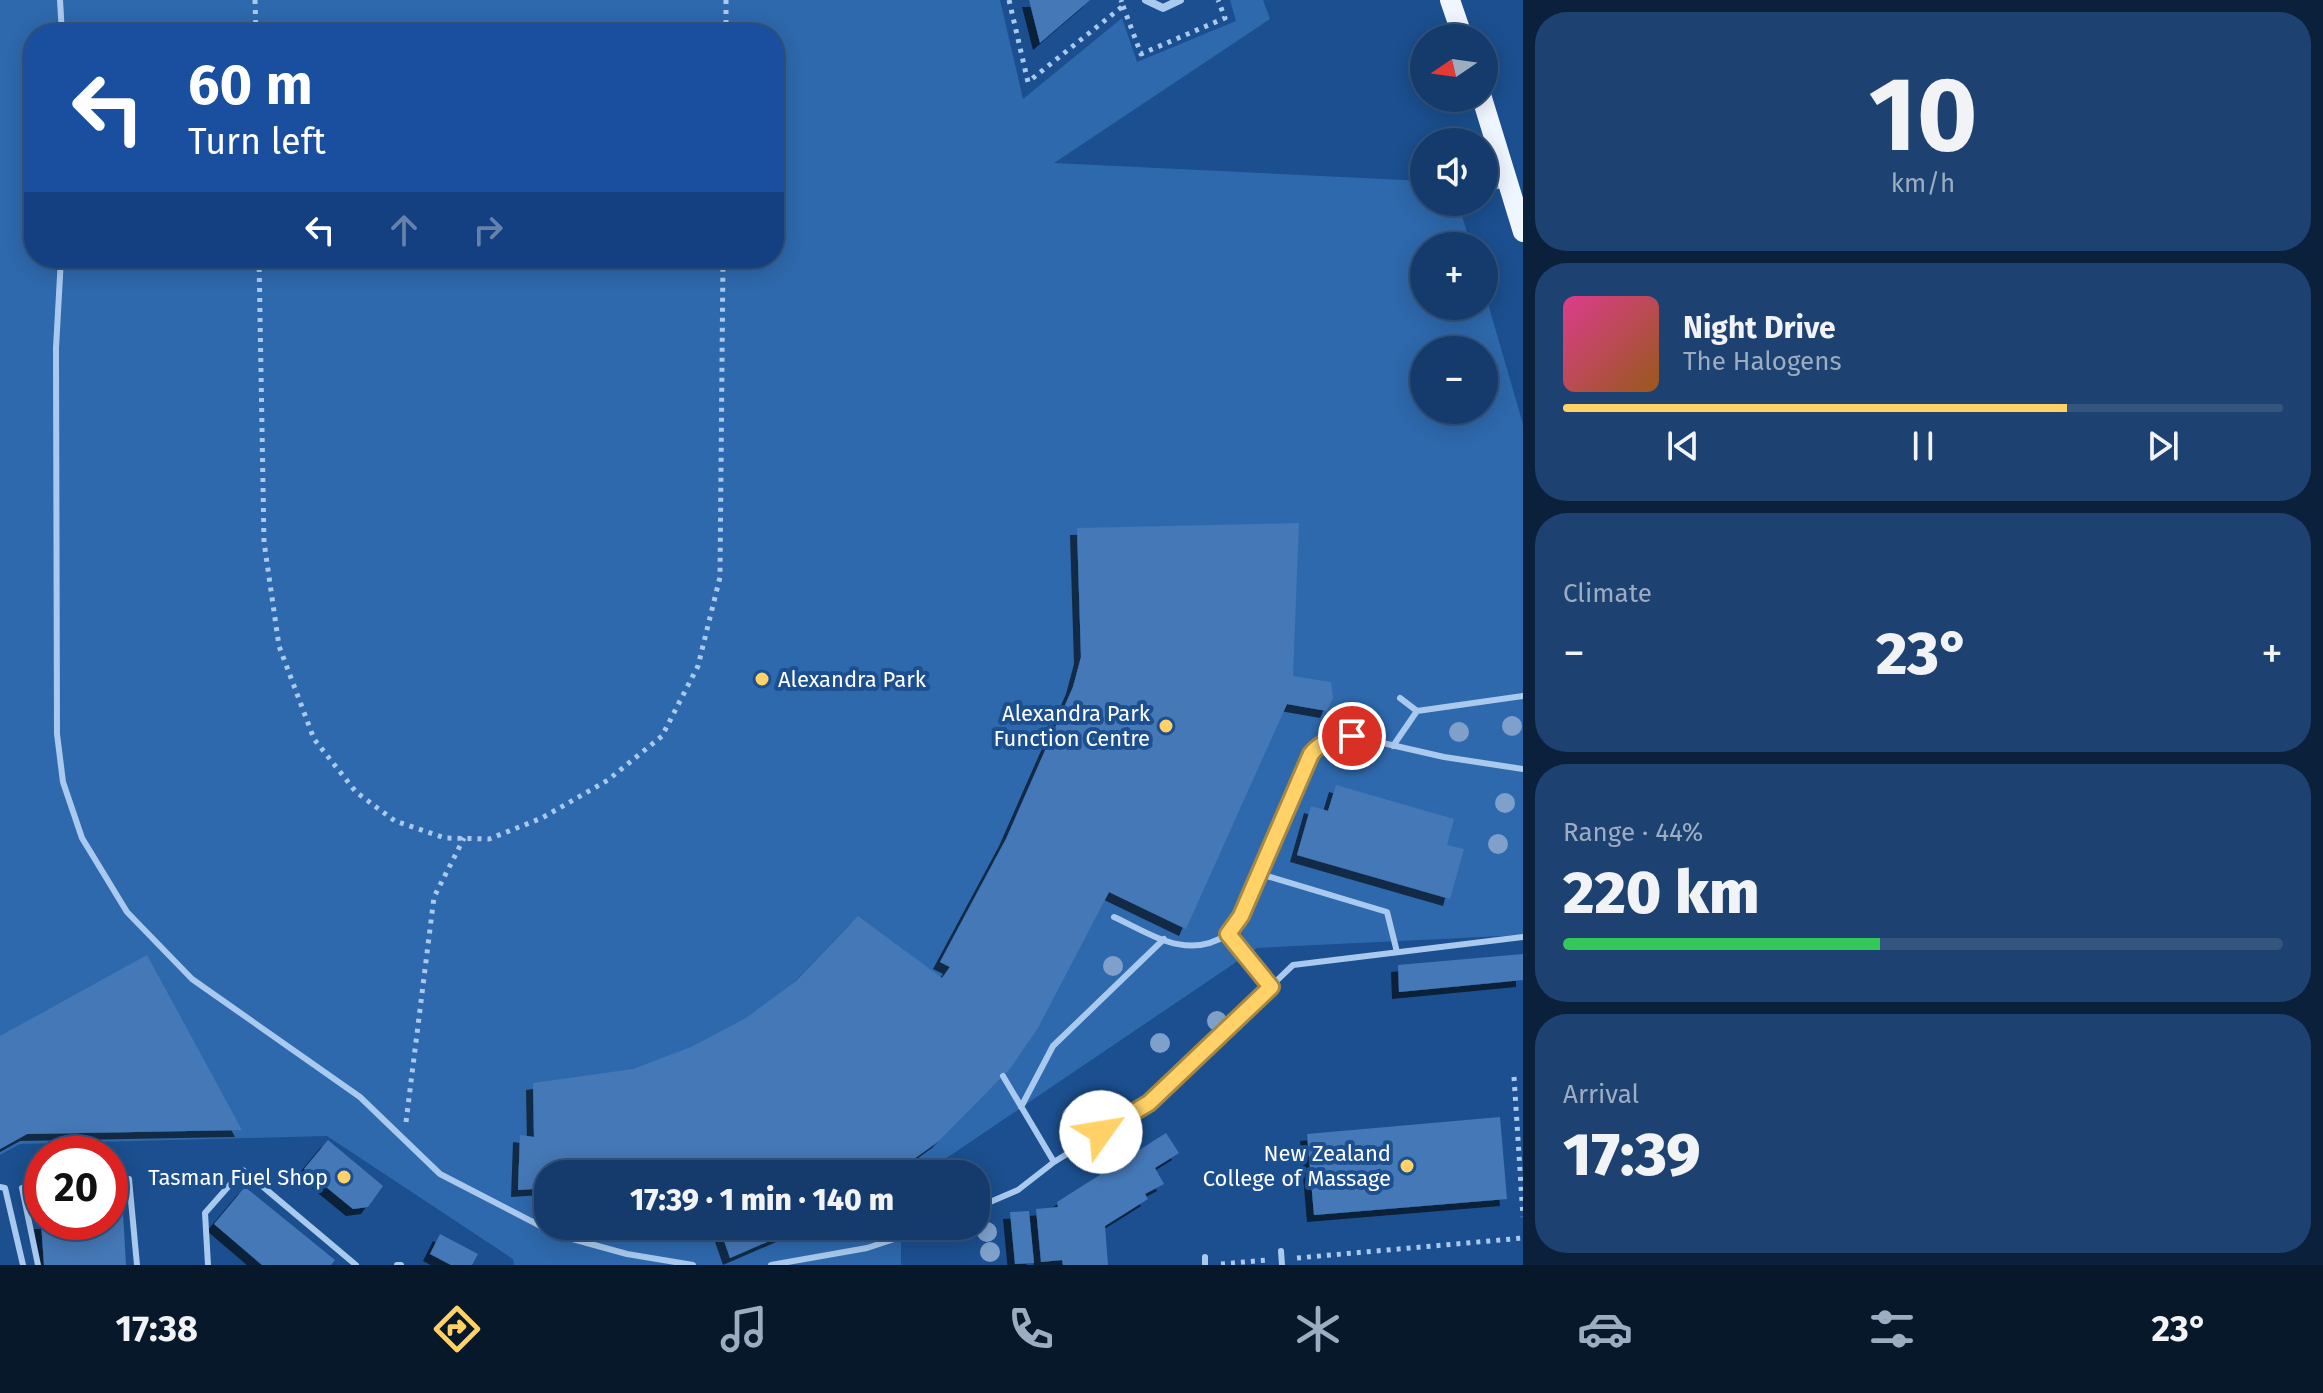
<!DOCTYPE html>
<meta charset="utf-8">
<style>
body{margin:0;font-family:"Fira Sans",sans-serif;background:#1d4271;color:#f1f3f6;height:100vh;display:flex;flex-direction:column;font-size:30px;white-space:nowrap}
*{box-sizing:border-box;margin:0}
p{font-size:26px;color:#9dadc1}
.icon{flex:none;width:44px;height:44px;fill:none;stroke:currentColor;stroke-width:2;stroke-linecap:round;stroke-linejoin:round}
.map{position:relative;flex:1;overflow:hidden}
.panel{display:flex;flex-direction:column;gap:12px;padding:12px;background:#0b203b;width:800px}
.panel>*{flex:none}
.guide{position:absolute;left:24px;top:24px;width:760px;height:244px;border-radius:32px;box-shadow:0 4px 20px #0003,0 0 0 2px #33557e;background:#1a4fa0;color:#fff;overflow:hidden}
.needle{width:52px;rotate:257deg}
.controls{position:absolute;left:1410px;top:24px;display:grid;gap:16px}
.controls a{display:grid;place-items:center;width:88px;height:88px;border-radius:50%;background:#143b6b;box-shadow:0 4px 20px #0003,0 0 0 2px #33557e;font-size:40px}
.speed{position:absolute;left:24px;top:1136px;display:flex;gap:16px;font-size:40px;font-weight:700;text-align:center}
.speed>*{display:grid;place-content:center;width:104px;height:104px;border-radius:50%;background:#143b6b;box-shadow:0 4px 20px #0003,0 0 0 2px #33557e;line-height:1}
.speed .limit{border:12px solid #d22;background:#fff;color:#111}
.pin{position:absolute;display:grid;place-items:center;width:68px;height:68px;color:#fff;margin:-34px;border:4px solid #fff;border-radius:50%;box-shadow:0 2px 8px #0007}
.me{position:absolute;width:88px;margin:-44px;rotate:58deg;stroke-linejoin:round;filter:drop-shadow(0 0 6px #0008)}
.turn{display:flex;align-items:center;gap:28px;height:168px;padding:0 32px;font-size:36px}
.turn .icon{width:104px;height:104px;stroke-width:2.5}
.turn b{display:block;font-size:56px;line-height:68px}
.lanes{display:flex;align-items:center;height:76px;padding:0 32px;background:#0003;justify-content:center;gap:40px;direction:ltr}
.lanes .off{opacity:.35}
.big{font-size:60px;font-weight:800;line-height:1.1}
.panel .tile{flex:1;display:flex;flex-direction:column;justify-content:center;gap:12px;min-width:0;padding:0 28px;border-radius:32px;background:#1d4271}
.panel .dial{align-items:center;gap:0}
.dial b{font-size:104px;line-height:1}
.song{display:flex;align-items:center;gap:24px}
.cover{width:96px;height:96px;border-radius:12px;background:linear-gradient(135deg,hsl(330 70% 55%),hsl(30 70% 35%))}
.played{height:8px;border-radius:4px;background:linear-gradient(90deg,#ffd166 70%,#33557e 70%)}
.keys{display:flex;justify-content:space-around;direction:ltr}
.heat{display:flex;justify-content:space-between;align-items:center;font-size:44px;direction:ltr}
.charge{height:12px;border-radius:6px;background:linear-gradient(90deg,#34c759 44%,#33557e 0)}
.trip{position:absolute;left:534px;top:1160px;width:456px;height:80px;border-radius:32px;background:#143b6b;box-shadow:0 4px 20px #0003,0 0 0 2px #33557e;font-weight:800;line-height:80px;text-align:center}
.tab-bar{display:flex;height:128px;justify-content:space-around;align-items:center;background:#08182b;color:#9dadc1}
.tab-bar .icon{width:56px;height:56px}
.tab-bar .current{color:#ffd166}
.tab-bar b{font-size:36px;color:#f1f3f6}
main{display:flex;flex:1;min-height:0}
.map>svg:first-child{display:block}
.green{fill:#2e69ad;fill-rule:evenodd}
.building{fill:#4478b7;filter:url(#shadow)}
.lines{fill:none;stroke-linecap:round;stroke-linejoin:round}
.path{stroke:#a9c9ee;stroke-width:5;stroke-dasharray:4 6;stroke-linecap:butt}
.lane{stroke:#a9c9ee;stroke-width:6}
.street{stroke:#a9c9ee;stroke-width:8}
.primary{stroke:#f0f6ff;stroke-width:20}
.tree{fill:#7ea0ca}
.route-casing{stroke:#a68842;stroke-width:20}
.route{stroke:#ffd166;stroke-width:14}
.poi-dot{fill:#ffd166;stroke:#1b4f8f;stroke-width:3}
.labels{text-anchor:middle;stroke-width:8;stroke-linejoin:round;paint-order:stroke}
.poi-label{font-size:22px;fill:#fff;stroke:#1b4f8f;text-anchor:end}
</style>
<main>
<div class="map">
<svg width="1523" height="1265" viewBox="0 0 1523 1265">
<defs>
<filter id="shadow"><feDropShadow dx="-7" dy="7" stdDeviation="0" flood-color="#0009"/></filter>
</defs>
<rect width="100%" height="100%" fill="#1b4f8f"/>
<path class="green" d="M0,0H1000L1023,99L1122,18L1137,62L1236,21L1230,0H1263L1270,19L1054,163L1424,181V202H1458L1471,246H1424V306H1484V290L1523,424V935L1257,948L923,1174H548V1226H901V1265H514L513,1259L327,1136L20,1144L0,1155ZM34,34H774V258H34ZM1424,350H1484V410H1424Z"/>
<path class="building" d="M1029,0H1090L1040,43Z
M1299,523L1293,676L1331,682L1333,698L1327,711L1287,704L1186,929L1109,892L1038,1028L1009,1070L939,1141L893,1174H680L678,1167L646,1174H548V1188L518,1190L520,1135L534,1137L533,1083L633,1069L691,1047L746,1018L796,981L858,916L942,978L950,967L940,962L1006,839L1073,687L1081,657L1077,528Z
M1336,785L1454,819L1447,845L1464,849L1450,899L1297,855L1311,806L1328,811Z
M1523,954V980L1399,992L1398,965Z
M147,955L242,1130L27,1134L0,1149V1036Z
M1500,1117L1507,1199L1314,1215L1307,1134Z
M1166,1133L1179,1153L1155,1168L1164,1184L1145,1194L1148,1199L1105,1226L1108,1265H1063L1062,1260L1041,1262L1036,1209L1058,1207L1057,1202Z
M328,1140L383,1186L368,1207L353,1209L304,1169Z
M245,1187L335,1260L331,1265H262L214,1224Z
M1029,1211L1034,1263L1015,1264L1010,1212Z
M123,1213L126,1265H44L41,1222H110V1214Z
M719,1226H804L730,1258Z
M440,1234L478,1254L472,1265H451L430,1254Z"/>
<g class="lines">
<path class="path" d="M255,0L256,34
M1009,0L1028,82L1123,6L1121,0
M1123,6L1141,54L1225,18L1218,0
M726,34V0
M259,258L264,542L279,646L314,739L356,792L395,821L445,838L489,839L542,818L608,780L662,736L698,666L720,577L723,258
M1514,1077L1523,1217
M406,1122L434,897L464,838
M1297,1258L1523,1238
M1221,1264L1267,1260"/>
<path class="lane" d="M60,0L62,34
M1484,190L1504,184
M1430,204L1441,202
M61,258L56,348L57,734L63,782L82,838L127,912L192,979L360,1097L440,1174L558,1235L627,1254L693,1265
M1400,698L1417,711
M1393,746L1417,711L1523,696
M1260,874L1311,754C1322,741 1335,737 1352,736L1444,757L1523,769
M1114,917C1153,935 1188,961 1228,934L1271,987
M1228,934L1241,916L1260,874L1387,912L1397,952
M1021,1107L1053,1046L1164,939
M1054,1162L1149,1103L1293,965L1523,937
M129,1179L137,1265
M0,1187L5,1188L23,1265
M22,1188L38,1265
M976,1208L1018,1190L1054,1162L1003,1076
M1281,1251L1282,1265
M1205,1257V1265
M208,1265L205,1213L243,1170L356,1265
M397,1265H401
M771,1265L867,1248L934,1226"/>
<path class="street" d="M1146,0L1163,8L1180,0"/>
<path class="primary" d="M1450,0L1463,38
M1482,98L1523,232"/>
</g>
<g class="tree">
<circle cx="1512" cy="726" r="10"/>
<circle cx="1459" cy="732" r="10"/>
<circle cx="1505" cy="803" r="10"/>
<circle cx="1498" cy="844" r="10"/>
<circle cx="1113" cy="966" r="10"/>
<circle cx="1217" cy="1021" r="10"/>
<circle cx="1160" cy="1043" r="10"/>
<circle cx="1072" cy="1116" r="10"/>
<circle cx="987" cy="1232" r="10"/>
<circle cx="990" cy="1252" r="10"/>
</g>
<g class="lines">
<g class="route-casing">
<path id="route" d="M1101,1132L1149,1103L1271,987L1228,934L1241,916L1311,754C1322,741 1335,737 1352,736"/>
</g>
<use href="#route" class="route"/>
</g>
<g class="poi-dot">
<circle cx="762" cy="679" r="8"/>
<circle cx="1166" cy="726" r="8"/>
<circle cx="1407" cy="1166" r="8"/>
<circle cx="344" cy="1177" r="8"/>
</g>
<g class="labels">
<g class="poi-label">
<text x="778" y="687" text-anchor="start">Alexandra Park</text>
<text x="1150" y="721">Alexandra Park<tspan x="1150" dy="25">Function Centre</tspan></text>
<text x="1391" y="1161">New Zealand<tspan x="1391" dy="25">College of Massage</tspan></text>
<text x="328" y="1185">Tasman Fuel Shop</text>
</g>
</g>
</svg>
<div class="controls">
<a><svg class="needle" viewBox="-14 -14 28 28"><path d="M0-13l5 13h-10z" fill="#e53935"/><path d="M0 13l5-13h-10z" fill="#9dadc1"/></svg></a>
<a><svg class="icon" aria-label="sound" viewBox="0 0 24 24"><path d="M4 9h4l5-4v14l-5-4H4zM17 9q2 3 0 6"/></svg></a>
<a>+</a>
<a>−</a>
</div>
<div class="speed"><div class="limit">20</div></div>
<div class="pin" style="left:1352px;top:736px;background:#d93025"><svg class="icon" aria-label="arrive" viewBox="0 0 24 24"><path d="M6 21V4h12l-3 4 3 4H6"/></svg></div>
<svg class="me" style="left:1101px;top:1132px" viewBox="-20 -20 40 40"><circle r="19" fill="#fff"/><path d="M0-13L10 11 0 6-10 11z" fill="#ffd166"/></svg>
<div class="trip">17:39 · 1 min · 140 m</div>
<div class="guide">
<div class="turn"><svg class="icon" aria-label="left" viewBox="0 0 24 24"><path d="M17 20v-9H6M10 6l-5 5 5 5"/></svg><div><b>60 m</b>Turn left</div></div>
<div class="lanes"><svg class="icon" aria-label="left" viewBox="0 0 24 24"><path d="M17 20v-9H6M10 6l-5 5 5 5"/></svg><svg class="icon off" aria-label="ahead" viewBox="0 0 24 24"><path d="M12 20V5M6 11l6-6 6 6"/></svg><svg class="icon off" aria-label="right" viewBox="0 0 24 24"><path d="M7 20v-9h11M14 6l5 5-5 5"/></svg></div>
</div>
</div>
<section class="panel">
<div class="tile dial"><b>10</b><p>km/h</p></div>
<div class="tile">
<div class="song"><i class="cover"></i><div><b>Night Drive</b><p>The Halogens</p></div></div>
<div class="played"></div>
<div class="keys"><svg class="icon" aria-label="previous" viewBox="0 0 24 24"><path d="M18 5L8 12l10 7zM5 5v14"/></svg><svg class="icon" aria-label="pause" viewBox="0 0 24 24"><path d="M8 5v14M16 5v14"/></svg><svg class="icon" aria-label="next" viewBox="0 0 24 24"><path d="M6 5l10 7-10 7zM19 5v14"/></svg></div>
</div>
<div class="tile"><p>Climate</p>
<div class="heat"><a>−</a><b class="big">23°</b><a>+</a></div>
</div>
<div class="tile"><p>Range · 44%</p><b class="big">220 km</b><div class="charge"></div></div>
<div class="tile"><p>Arrival</p><b class="big">17:39</b></div>
</section>
</main>
<nav class="tab-bar">
<b>17:38</b>
<svg class="icon current" aria-label="directions" viewBox="0 0 24 24"><path d="M12 3l9 9-9 9-9-9zM9 14v-3h6M13 9l2 2-2 2"/></svg>
<svg class="icon" aria-label="music" viewBox="0 0 24 24"><path d="M9 18V5l10-2v13"/><circle cx="6" cy="18" r="3"/><circle cx="16" cy="16" r="3"/></svg>
<svg class="icon" aria-label="phone" viewBox="0 0 24 24"><path d="M5 4h4l2 5-3 2q2 4 5 5l2-3 5 2v4C11 20 4 13 5 4z"/></svg>
<svg class="icon" aria-label="climate" viewBox="0 0 24 24"><path d="M12 3v18M4 7l16 10M4 17L20 7"/></svg>
<svg class="icon" aria-label="car" viewBox="0 0 24 24"><path d="M5 17H2v-5l4-1 3-4h7l3 4 3 1v5h-3M9 17h6M6 11h13"/><circle cx="7" cy="17" r="2"/><circle cx="17" cy="17" r="2"/></svg>
<svg class="icon" aria-label="filters" viewBox="0 0 24 24"><path d="M4 7h16M4 17h16"/><circle cx="9" cy="7" r="2"/><circle cx="15" cy="17" r="2"/></svg>
<b>23°</b>
</nav>
